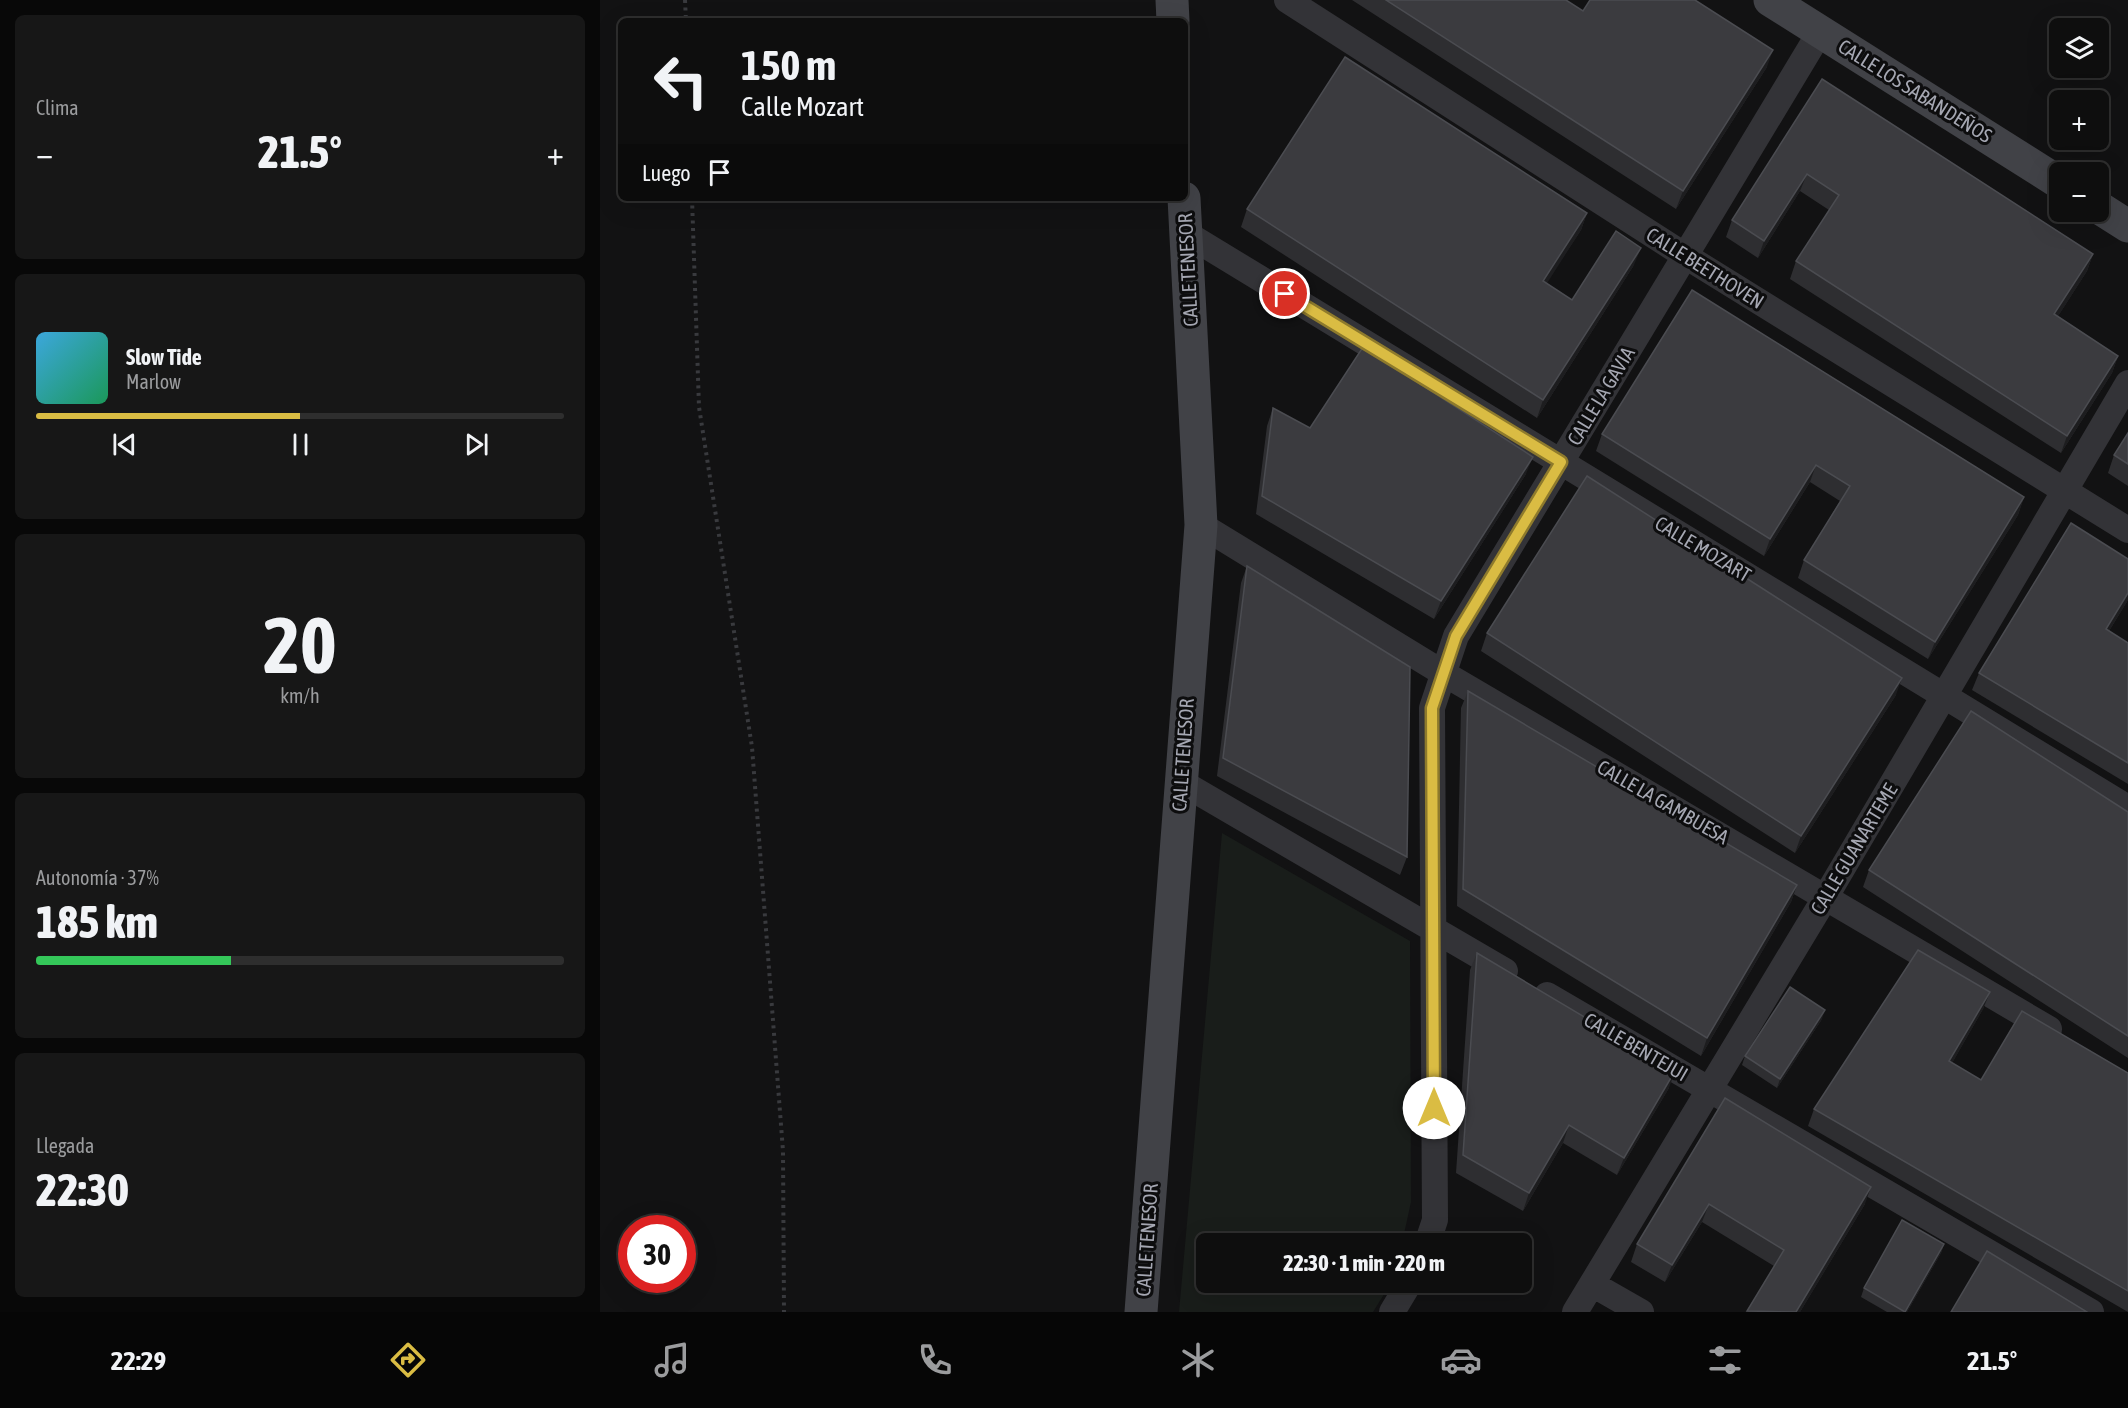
<!DOCTYPE html>
<html lang="es">
<meta charset="utf-8">
<style>
body{margin:0;font-family:"Asap Condensed",sans-serif;background:#171717;color:#f1f3f6;height:100vh;display:flex;flex-direction:column;font-size:22px;white-space:nowrap}
*{box-sizing:border-box;margin:0}
p{font-size:20px;color:#9b9c9e}
.icon{flex:none;width:33px;height:33px;fill:none;stroke:currentColor;stroke-width:2;stroke-linecap:round;stroke-linejoin:round}
.map{position:relative;flex:1;overflow:hidden}
.drawer{display:flex;flex-direction:column;gap:15px;padding:15px;background:#080808;width:600px}
.drawer>*{flex:none}
.hud{position:absolute;left:18px;top:18px;width:570px;height:183px;border-radius:9px;box-shadow:0 6px 24px #0002,0 0 0 2px #2e2e2e;background:#0e0e0e;color:#f1f3f6;overflow:hidden}
.fabs{position:absolute;left:1449px;top:18px;display:grid;gap:12px}
.fabs a{display:grid;place-items:center;width:60px;height:60px;border-radius:9px;background:#0e0e0e;box-shadow:0 6px 24px #0002,0 0 0 2px #2e2e2e;font-size:30px}
.speed{position:absolute;left:18px;top:1215px;display:flex;gap:12px;font-size:30px;font-weight:700;text-align:center}
.speed>*{display:grid;place-content:center;width:78px;height:78px;border-radius:50%;background:#0e0e0e;box-shadow:0 6px 24px #0002,0 0 0 2px #2e2e2e;line-height:1}
.speed .limit{border:9px solid #d22;background:#fff;color:#111}
.pin{position:absolute;display:grid;place-items:center;width:51px;height:51px;color:#fff;margin:-26px;border:3px solid #fff;border-radius:50%;box-shadow:0 2px 6px #0007}
.me{position:absolute;width:66px;margin:-33px;rotate:0deg;stroke-linejoin:round;filter:drop-shadow(0 0 4px #0008)}
.turn{display:flex;align-items:center;gap:21px;height:126px;padding:0 24px;font-size:27px}
.turn .icon{width:78px;height:78px;stroke-width:2.5}
.turn b{display:block;font-size:42px;line-height:51px}
.then{display:flex;align-items:center;height:57px;padding:0 24px;background:#0003;gap:12px;font-size:22px}
.big{font-size:45px;font-weight:800;line-height:1.1}
.drawer .tile{flex:1;display:flex;flex-direction:column;justify-content:center;gap:9px;min-width:0;padding:0 21px;border-radius:9px;background:#171717}
.drawer .dial{align-items:center;gap:0}
.dial b{font-size:78px;line-height:1}
.song{display:flex;align-items:center;gap:18px}
.cover{width:72px;height:72px;border-radius:9px;background:linear-gradient(135deg,hsl(200 70% 55%),hsl(150 70% 35%))}
.played{height:6px;border-radius:3px;background:linear-gradient(90deg,#dabc43 50%,#2e2e2e 50%)}
.keys{display:flex;justify-content:space-around;direction:ltr}
.heat{display:flex;justify-content:space-between;align-items:center;font-size:33px;direction:ltr}
.charge{height:9px;border-radius:4px;background:linear-gradient(90deg,#34c759 37%,#2e2e2e 0)}
.trip{position:absolute;left:596px;top:1233px;width:336px;height:60px;border-radius:9px;background:#0e0e0e;box-shadow:0 6px 24px #0002,0 0 0 2px #2e2e2e;font-weight:800;line-height:60px;text-align:center}
.menu{display:flex;height:96px;justify-content:space-around;align-items:center;background:#060606;color:#9b9c9e}
.menu .icon{width:42px;height:42px}
.menu .selected{color:#dabc43}
.menu b{font-size:27px;color:#f1f3f6}
main{display:flex;flex:1;min-height:0}
.map>svg:first-child{display:block}
.green{fill:#191d1a}
.lines{fill:none;stroke-linecap:round;stroke-linejoin:round}
.path{stroke:#393a3e;stroke-width:4;stroke-dasharray:3 4.5;stroke-linecap:butt}
.street{stroke:#333337;stroke-width:26}
.secondary{stroke:#414247;stroke-width:33}
.wall{fill:#2e2e31}
.shaded-wall{fill:#1d1d1f}
.building{fill:#3b3b3f;stroke:#4b4c51;stroke-width:1.5}
.route-casing{stroke:#8e7a2c;stroke-width:15}
.route{stroke:#dabc43;stroke-width:10}
.labels{text-anchor:middle;stroke-width:6;stroke-linejoin:round;paint-order:stroke}
.street-label{font-size:20px;fill:#a5a7b2;stroke:#0d0d0e}
</style>
<main>
<section class="drawer">
<div class="tile"><p>Clima</p>
<div class="heat"><a>−</a><b class="big">21.5°</b><a>+</a></div>
</div>
<div class="tile">
<div class="song"><i class="cover"></i><div><b>Slow Tide</b><p>Marlow</p></div></div>
<div class="played"></div>
<div class="keys"><svg class="icon" aria-label="previous" viewBox="0 0 24 24"><path d="M18 5L8 12l10 7zM5 5v14"/></svg><svg class="icon" aria-label="pause" viewBox="0 0 24 24"><path d="M8 5v14M16 5v14"/></svg><svg class="icon" aria-label="next" viewBox="0 0 24 24"><path d="M6 5l10 7-10 7zM19 5v14"/></svg></div>
</div>
<div class="tile dial"><b>20</b><p>km/h</p></div>
<div class="tile"><p>Autonomía · 37%</p><b class="big">185 km</b><div class="charge"></div></div>
<div class="tile"><p>Llegada</p><b class="big">22:30</b></div>
</section>
<div class="map">
<svg width="1528" height="1312" viewBox="0 0 1528 1312">
<rect width="100%" height="100%" fill="#121213"/>
<path class="green" d="M622,833L810,941L811,1202L802,1243L606,1244V1282L791,1283L773,1312H579Z"/>
<g class="lines">
<path class="path" d="M85,0L86,21
M92,198L99,407L152,747L183,1151L184,1312"/>
<path class="street" d="M687,0L1084,255L1528,530
M587,234L1528,808
M601,525L843,673L1449,1029
M581,782L905,971
M947,995L1491,1312
M827,1244L835,1220L832,708L856,636L1220,32
M992,1284L1041,1312
M792,1312L810,1282
M975,1312L1225,898L1528,383"/>
<path class="secondary" d="M572,0L573,21
M1170,0L1460,183
M1498,207L1528,226
M541,1312L601,525L584,198"/>
</g>
<path class="wall" d="M752,0H966L983,11L1167,67L1076,209Z
M1222,79L1493,254L1487,271L1458,316L1518,356L1512,373L1461,453L1190,279L1196,261L1229,210L1200,191L1158,258L1126,237L1132,220Z
M647,209L987,213L981,230L946,283L972,300L1034,265L937,418L641,227Z
M1092,290L1424,497L1418,515L1328,659L1198,578L1204,560L1240,501L1210,482L1164,556L996,451L1002,434Z
M673,408L710,428L926,474L834,619L656,514L667,426Z
M1528,433V486L1508,473L1514,455Z
M1528,559V600L1509,631L1528,643V784L1372,690L1379,673Z
M647,566L807,857L800,875L617,776L641,583Z
M887,633L1296,695L1195,853L881,651Z
M868,691L1197,885L1191,902L1101,1056L857,906L861,708Z
M1528,812V1058L1263,887L1269,870Z
M877,953L1069,1088L1017,1175L963,1143L923,1211L856,1173L870,970Z
M1390,992L1383,1009L1352,1063L1381,1080L1528,1073V1312L1208,1126L1214,1109Z
M1222,1019L1177,1088L1142,1065L1145,1056Z
M1125,1098L1265,1204L1200,1312H1147L1174,1266L1102,1222L1065,1282L1031,1262L1037,1244Z
M1344,1244L1341,1253L1307,1312H1287L1261,1297L1264,1288Z"/>
<path class="shaded-wall" d="M1173,50L1167,67L1076,209L1083,191Z
M1207,174L1200,191L1158,258L1164,241Z
M987,213L981,230L937,299L943,281Z
M1041,248L1034,265L937,418L943,400Z
M1493,254L1487,271L1448,332L1454,314Z
M1518,356L1512,373L1461,453L1467,436Z
M933,457L926,474L834,619L841,601Z
M1216,465L1210,482L1164,556L1170,539Z
M1424,497L1418,515L1328,659L1335,642Z
M1528,593V600L1499,647L1506,629Z
M1302,678L1296,695L1195,853L1201,836Z
M1197,885L1191,902L1101,1056L1107,1038Z
M1390,992L1383,1009L1343,1079L1349,1061Z
M1225,1010L1222,1019L1177,1088L1180,1079Z
M1075,1071L1069,1088L1017,1175L1024,1158Z
M969,1125L963,1143L923,1211L929,1193Z
M1271,1187L1265,1204L1200,1312H1196Z
M1109,1204L1102,1222L1065,1282L1072,1265Z
M1344,1244L1341,1253L1307,1312H1305Z"/>
<path class="building" d="M786,0H966L983,11L990,0H1095L1173,50L1083,191Z
M745,57L987,213L943,281L972,300L1016,231L1041,248L943,400L647,209Z
M1222,79L1493,254L1454,314L1518,356L1467,436L1196,261L1239,195L1207,174L1164,241L1132,220Z
M1092,290L1424,497L1335,642L1204,560L1250,486L1216,465L1170,539L1002,434Z
M763,347L933,457L841,601L662,496L673,408L710,428Z
M1528,433V464L1514,455Z
M987,476L1302,678L1201,836L887,633Z
M1471,523L1528,559V593L1506,629L1528,643V763L1379,673Z
M647,566L810,667L807,857L623,758Z
M868,691L1197,885L1107,1038L863,889Z
M1371,711L1528,812V1036L1269,870Z
M1318,950L1390,992L1349,1061L1381,1080L1422,1011L1528,1073V1291L1214,1109Z
M877,953L1075,1071L1024,1158L969,1125L929,1193L863,1155Z
M1190,987L1225,1010L1180,1079L1145,1056Z
M1125,1098L1271,1187L1196,1312L1147,1311L1184,1250L1109,1204L1072,1265L1037,1244Z
M1302,1220L1344,1244L1305,1312L1264,1288Z
M1387,1251L1487,1312H1351Z"/>
<g class="lines">
<g class="route-casing">
<path id="route" d="M685,294L961,462L856,636L832,708L834,1108"/>
</g>
<use href="#route" class="route"/>
</g>
<g class="labels">
<g class="street-label">
<text transform="translate(1315 91) rotate(32)" y="7">CALLE LOS SABANDEÑOS</text>
<text transform="translate(1105 268) rotate(32)" y="7">CALLE BEETHOVEN</text>
<text transform="translate(588 270) rotate(-93)" y="7">CALLE TENESOR</text>
<text transform="translate(1001 396) rotate(-59)" y="7">CALLE LA GAVIA</text>
<text transform="translate(1103 549) rotate(31)" y="7">CALLE MOZART</text>
<text transform="translate(583 755) rotate(-86)" y="7">CALLE TENESOR</text>
<text transform="translate(1063 802) rotate(30)" y="7">CALLE LA GAMBUESA</text>
<text transform="translate(1254 849) rotate(-59)" y="7">CALLE GUANARTEME</text>
<text transform="translate(1036 1047) rotate(30)" y="7">CALLE BENTEJUI</text>
<text transform="translate(547 1240) rotate(-86)" y="7">CALLE TENESOR</text>
</g>
</g>
</svg>
<div class="fabs">
<a><svg class="icon" aria-label="layers" viewBox="0 0 24 24"><path d="M12 4l9 5-9 5-9-5zM3 14l9 5 9-5"/></svg></a>
<a>+</a>
<a>−</a>
</div>
<div class="speed"><div class="limit">30</div></div>
<div class="pin" style="left:685px;top:294px;background:#d93025"><svg class="icon" aria-label="arrive" viewBox="0 0 24 24"><path d="M6 21V4h12l-3 4 3 4H6"/></svg></div>
<svg class="me" style="left:834px;top:1108px" viewBox="-20 -20 40 40"><circle r="19" fill="#fff"/><path d="M0-13L10 11 0 6-10 11z" fill="#dabc43"/></svg>
<div class="trip">22:30 · 1 min · 220 m</div>
<div class="hud">
<div class="turn"><svg class="icon" aria-label="left" viewBox="0 0 24 24"><path d="M17 20v-9H6M10 6l-5 5 5 5"/></svg><div><b>150 m</b>Calle Mozart</div></div>
<div class="then">Luego<svg class="icon" aria-label="arrive" viewBox="0 0 24 24"><path d="M6 21V4h12l-3 4 3 4H6"/></svg></div>
</div>
</div>
</main>
<nav class="menu">
<b>22:29</b>
<svg class="icon selected" aria-label="directions" viewBox="0 0 24 24"><path d="M12 3l9 9-9 9-9-9zM9 14v-3h6M13 9l2 2-2 2"/></svg>
<svg class="icon" aria-label="music" viewBox="0 0 24 24"><path d="M9 18V5l10-2v13"/><circle cx="6" cy="18" r="3"/><circle cx="16" cy="16" r="3"/></svg>
<svg class="icon" aria-label="phone" viewBox="0 0 24 24"><path d="M5 4h4l2 5-3 2q2 4 5 5l2-3 5 2v4C11 20 4 13 5 4z"/></svg>
<svg class="icon" aria-label="climate" viewBox="0 0 24 24"><path d="M12 3v18M4 7l16 10M4 17L20 7"/></svg>
<svg class="icon" aria-label="car" viewBox="0 0 24 24"><path d="M5 17H2v-5l4-1 3-4h7l3 4 3 1v5h-3M9 17h6M6 11h13"/><circle cx="7" cy="17" r="2"/><circle cx="17" cy="17" r="2"/></svg>
<svg class="icon" aria-label="filters" viewBox="0 0 24 24"><path d="M4 7h16M4 17h16"/><circle cx="9" cy="7" r="2"/><circle cx="15" cy="17" r="2"/></svg>
<b>21.5°</b>
</nav>
